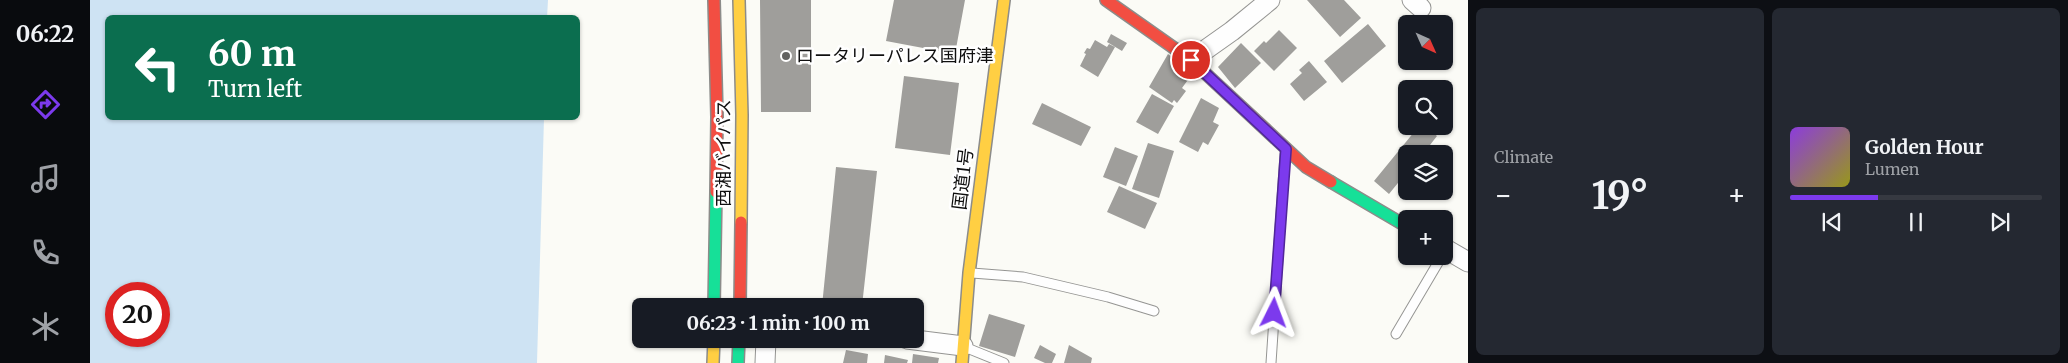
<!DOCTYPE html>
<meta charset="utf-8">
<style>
body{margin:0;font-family:Merriweather,"Noto Sans JP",serif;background:#242831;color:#f1f3f6;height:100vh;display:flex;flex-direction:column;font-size:19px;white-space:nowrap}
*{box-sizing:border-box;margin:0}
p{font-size:16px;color:#9ea1a6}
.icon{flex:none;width:28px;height:28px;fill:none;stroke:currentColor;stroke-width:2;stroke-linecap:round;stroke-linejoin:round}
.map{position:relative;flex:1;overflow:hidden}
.sheet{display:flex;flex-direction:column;gap:8px;padding:8px;background:#0d0f14;width:600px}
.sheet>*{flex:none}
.banner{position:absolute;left:15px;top:15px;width:475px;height:105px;border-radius:8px;box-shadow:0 1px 4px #0004;background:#0b6e4f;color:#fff;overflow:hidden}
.needle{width:32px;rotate:135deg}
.buttons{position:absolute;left:1308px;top:15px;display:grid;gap:10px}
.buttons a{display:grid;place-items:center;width:55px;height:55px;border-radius:8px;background:#171b24;box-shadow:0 1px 4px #0004;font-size:25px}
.speed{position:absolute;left:15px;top:282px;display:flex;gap:10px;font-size:25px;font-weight:700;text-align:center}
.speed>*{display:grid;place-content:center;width:65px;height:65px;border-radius:50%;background:#171b24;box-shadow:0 1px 4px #0004;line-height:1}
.speed .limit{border:8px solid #d22;background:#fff;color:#111}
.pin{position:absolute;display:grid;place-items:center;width:42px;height:42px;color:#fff;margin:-21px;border:2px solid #fff;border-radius:50%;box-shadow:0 1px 5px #0007}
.me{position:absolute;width:55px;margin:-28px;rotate:3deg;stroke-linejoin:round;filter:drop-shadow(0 0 4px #0008)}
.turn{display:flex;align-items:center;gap:18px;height:105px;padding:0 20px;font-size:22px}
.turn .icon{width:65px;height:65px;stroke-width:2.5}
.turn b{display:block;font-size:35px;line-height:42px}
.big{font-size:38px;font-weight:700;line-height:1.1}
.sheet .widget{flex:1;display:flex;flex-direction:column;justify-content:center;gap:8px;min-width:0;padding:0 18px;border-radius:8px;background:#242831}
.song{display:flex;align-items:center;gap:15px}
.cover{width:60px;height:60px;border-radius:8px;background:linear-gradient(135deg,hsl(270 70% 55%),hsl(60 70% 35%))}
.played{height:5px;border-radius:2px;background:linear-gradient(90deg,#7c3aed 35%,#363941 35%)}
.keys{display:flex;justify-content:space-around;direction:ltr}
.heat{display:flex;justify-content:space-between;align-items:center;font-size:28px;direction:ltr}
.sheet .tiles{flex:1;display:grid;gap:8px;grid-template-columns:repeat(2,1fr)}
.trip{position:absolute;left:542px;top:298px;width:292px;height:50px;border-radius:8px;background:#171b24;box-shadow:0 1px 4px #0004;font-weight:700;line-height:50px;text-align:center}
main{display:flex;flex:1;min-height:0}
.dock{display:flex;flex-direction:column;width:90px;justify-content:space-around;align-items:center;background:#090b0e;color:#9ea1a6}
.dock .icon{width:35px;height:35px}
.dock .on{color:#7c3aed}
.dock b{font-size:22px;color:#f1f3f6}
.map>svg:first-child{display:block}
.water{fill:#cee3f3;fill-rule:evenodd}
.building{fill:#9f9e9b}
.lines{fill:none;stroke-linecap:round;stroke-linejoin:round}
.lane-casing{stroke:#959593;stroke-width:11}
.street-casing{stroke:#959593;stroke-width:21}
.fast-casing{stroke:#8c8c8a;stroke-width:14}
.slow-casing{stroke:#8c8c8a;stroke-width:14}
.jam-casing{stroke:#8c8c8a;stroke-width:14}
.lane{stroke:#fefefe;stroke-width:9}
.street{stroke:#fefefe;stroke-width:19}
.fast{stroke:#16e098;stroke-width:11}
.slow{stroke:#ffcf43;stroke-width:11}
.jam{stroke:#f24e42;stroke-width:11}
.route-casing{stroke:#51269a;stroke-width:12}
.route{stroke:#7c3aed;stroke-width:9}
.poi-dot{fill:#626260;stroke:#fff;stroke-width:2}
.labels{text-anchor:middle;stroke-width:5;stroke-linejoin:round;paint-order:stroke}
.poi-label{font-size:18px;fill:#0f0f0f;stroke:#fff;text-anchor:start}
.street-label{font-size:18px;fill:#0f0f0f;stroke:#fff}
</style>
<main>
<nav class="dock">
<b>06:22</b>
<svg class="icon on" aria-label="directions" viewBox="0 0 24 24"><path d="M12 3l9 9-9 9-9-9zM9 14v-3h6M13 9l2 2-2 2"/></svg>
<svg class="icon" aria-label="music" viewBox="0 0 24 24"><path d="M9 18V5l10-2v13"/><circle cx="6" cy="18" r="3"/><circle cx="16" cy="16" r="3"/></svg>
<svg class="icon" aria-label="phone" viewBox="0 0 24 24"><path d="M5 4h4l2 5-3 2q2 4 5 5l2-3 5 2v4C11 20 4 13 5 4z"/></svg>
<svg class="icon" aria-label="climate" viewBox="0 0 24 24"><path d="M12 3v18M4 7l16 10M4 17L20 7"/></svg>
</nav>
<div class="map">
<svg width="1378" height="363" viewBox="0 0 1378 363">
<rect width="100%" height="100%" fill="#fbfbf6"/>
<path class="water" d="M0,0H458L457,18H18V118H454L447,363H0ZM26,294H69V336H26Z"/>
<path class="building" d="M670,0H721V112H671Z
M804,0H875L865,54L796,41Z
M1217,0H1254L1271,18L1250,37Z
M1278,24L1296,46L1252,83L1234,61Z
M1189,30L1207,48L1184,71L1164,51L1174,41L1176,43Z
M1021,34L1037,43L1032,51L1017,42Z
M1005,40L1017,47L1019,44L1025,47L1008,77L990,66L996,54L994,53L997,48L1000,49Z
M1151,43L1171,63L1145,88L1128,67Z
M1078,54L1103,73L1092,88L1096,91L1087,103L1084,100L1082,103L1059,87Z
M1219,61L1237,82L1214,101L1200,84L1212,73L1209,70Z
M814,76L869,83L860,155L805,148Z
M1062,94L1084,106L1068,134L1046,122Z
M1111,98L1129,108L1123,122L1129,125L1118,145L1113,142L1108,152L1089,142Z
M952,103L1001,127L991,146L942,124Z
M1329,126H1335L1347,136L1333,154H1316V173L1299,194L1284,181Z
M1058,143L1084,151L1069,198L1042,189Z
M1025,147L1048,156L1036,186L1013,177Z
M746,167L787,171L772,306H732Z
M1029,186L1067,203L1055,229L1017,212Z
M899,314L935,325L925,357L889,346Z
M950,345L966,354L962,363H955L944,358Z
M979,345L1002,358L1001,363H974Z
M756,350L778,354L777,363H753Z
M823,354L849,358L848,363H822Z
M795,355L818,360L817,363H794Z"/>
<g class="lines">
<g class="lane-casing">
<path id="lane" d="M882,273L933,277L1018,297L1064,311
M1306,334L1352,256
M877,348L914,363
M1181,363L1195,154"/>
</g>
<g class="street-casing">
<path id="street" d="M1322,0L1331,8
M1101,60L1142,31L1180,0
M1354,248L1378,262
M817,339L873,346
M675,363L676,339"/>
</g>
<g class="fast-casing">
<path id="fast" d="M1241,182L1316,226
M624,306L626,192
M648,363L649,339"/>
</g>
<g class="slow-casing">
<path id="slow" d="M649,0L652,115L651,222
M623,363L624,339
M872,363L879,273L914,0"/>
</g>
<g class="jam-casing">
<path id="jam" d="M624,0L627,117L626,192
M1016,0L1101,60L1216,167L1241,182
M650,306L651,222"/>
</g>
<use href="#lane" class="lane"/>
<use href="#street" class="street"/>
<use href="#fast" class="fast"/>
<use href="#slow" class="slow"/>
<use href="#jam" class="jam"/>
</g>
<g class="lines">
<g class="route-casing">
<path id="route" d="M1101,60L1196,149L1184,313"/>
</g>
<use href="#route" class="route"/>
</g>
<circle class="poi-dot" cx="696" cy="56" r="5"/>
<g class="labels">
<g class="poi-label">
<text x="706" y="62">ロータリーパレス国府津</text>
</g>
<g class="street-label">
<text transform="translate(634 153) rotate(-90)" y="6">西湘バイパス</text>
<text transform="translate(873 179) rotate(-83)" y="6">国道1号</text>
</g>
</g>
</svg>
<div class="buttons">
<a><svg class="needle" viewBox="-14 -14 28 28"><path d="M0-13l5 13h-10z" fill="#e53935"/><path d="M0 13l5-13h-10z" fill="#9ea1a6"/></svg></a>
<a><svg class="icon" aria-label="search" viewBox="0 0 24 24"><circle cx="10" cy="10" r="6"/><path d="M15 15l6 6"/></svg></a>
<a><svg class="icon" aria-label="layers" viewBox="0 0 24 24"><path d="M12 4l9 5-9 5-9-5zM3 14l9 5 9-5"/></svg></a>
<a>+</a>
</div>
<div class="speed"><div class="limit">20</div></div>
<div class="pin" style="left:1101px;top:60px;background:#d93025"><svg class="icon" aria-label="arrive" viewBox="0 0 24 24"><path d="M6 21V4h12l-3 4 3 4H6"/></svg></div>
<svg class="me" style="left:1184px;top:313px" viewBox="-20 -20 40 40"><path d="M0-17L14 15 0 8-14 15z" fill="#7c3aed" stroke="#fff" stroke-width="4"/></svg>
<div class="trip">06:23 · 1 min · 100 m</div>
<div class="banner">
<div class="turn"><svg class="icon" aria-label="left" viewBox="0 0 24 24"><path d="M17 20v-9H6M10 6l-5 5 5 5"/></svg><div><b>60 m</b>Turn left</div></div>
</div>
</div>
<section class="sheet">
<div class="tiles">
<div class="widget"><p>Climate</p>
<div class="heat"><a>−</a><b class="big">19°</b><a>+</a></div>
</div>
<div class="widget">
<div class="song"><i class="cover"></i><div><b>Golden Hour</b><p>Lumen</p></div></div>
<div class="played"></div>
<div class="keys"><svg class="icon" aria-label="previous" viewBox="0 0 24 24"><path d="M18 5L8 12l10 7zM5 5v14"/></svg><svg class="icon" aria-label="pause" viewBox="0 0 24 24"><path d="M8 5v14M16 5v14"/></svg><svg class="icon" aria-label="next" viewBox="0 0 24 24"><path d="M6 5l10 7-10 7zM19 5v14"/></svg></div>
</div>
</div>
</section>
</main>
